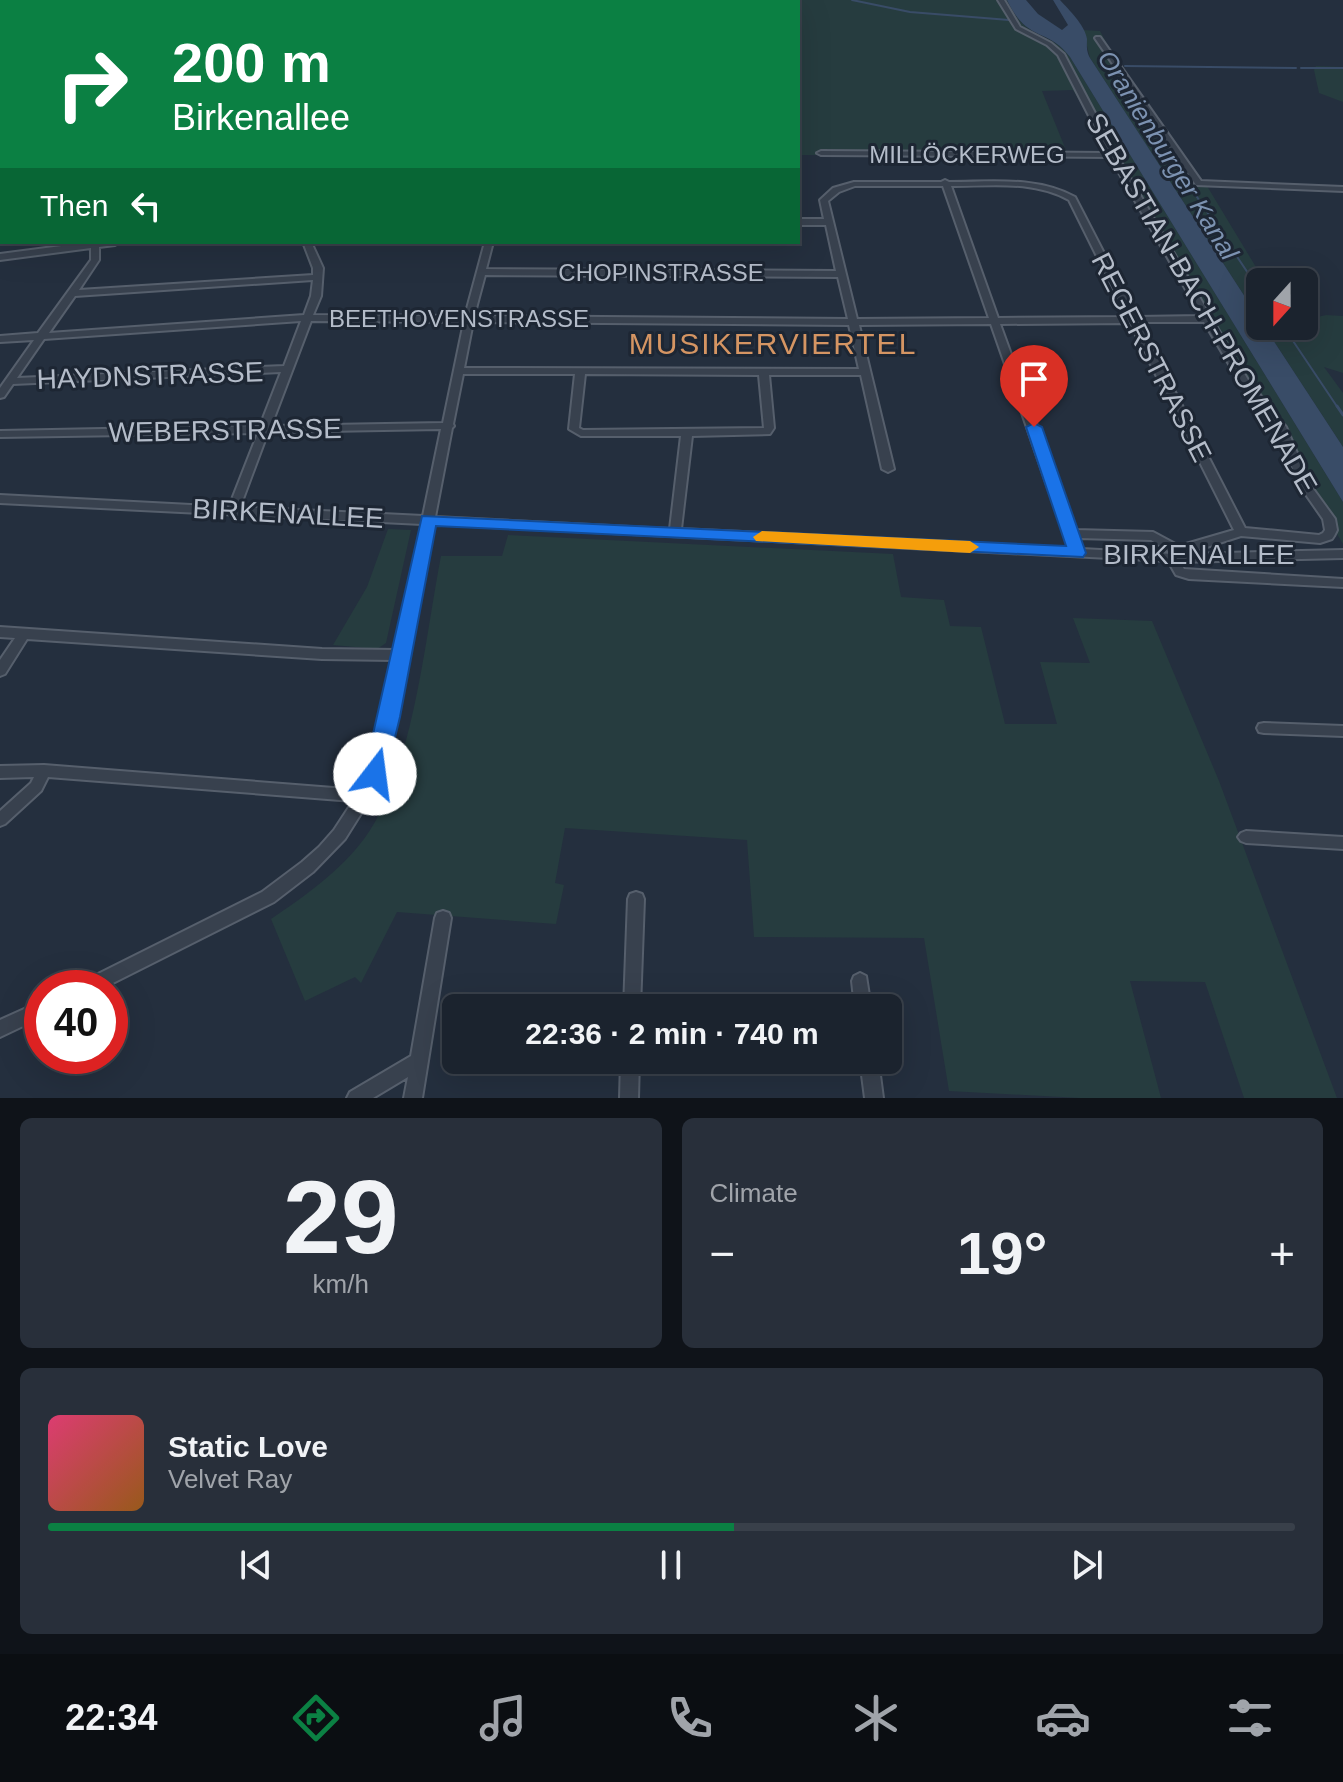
<!DOCTYPE html>
<meta charset="utf-8">
<style>
body{margin:0;font-family:Helvetica,sans-serif;background:#282f3a;color:#f1f3f6;height:100vh;display:flex;flex-direction:column;font-size:30px;white-space:nowrap}
*{box-sizing:border-box;margin:0}
p{font-size:26px;color:#a0a4aa}
.icon{flex:none;width:44px;height:44px;fill:none;stroke:currentColor;stroke-width:2;stroke-linecap:round;stroke-linejoin:round}
.map{position:relative;height:1098px;overflow:hidden}
.panel{display:flex;flex-direction:column;gap:20px;padding:20px;background:#0f1319;flex:1}
.panel>*{flex:none}
.guide{position:absolute;left:0px;top:0px;width:800px;height:244px;box-shadow:0 8px 32px #0002,0 0 0 2px #39404a;background:#0b8043;color:#fff;overflow:hidden}
.needle{width:52px;rotate:201deg}
.tools{position:absolute;left:1246px;top:268px;display:grid;gap:16px}
.tools a{display:grid;place-items:center;width:72px;height:72px;border-radius:12px;background:#1b232e;box-shadow:0 8px 32px #0002,0 0 0 2px #39404a;font-size:40px}
.speed{position:absolute;left:24px;top:970px;display:flex;gap:16px;font-size:40px;font-weight:700;text-align:center}
.speed>*{display:grid;place-content:center;width:104px;height:104px;border-radius:50%;background:#1b232e;box-shadow:0 8px 32px #0002,0 0 0 2px #39404a;line-height:1}
.speed .limit{border:12px solid #d22;background:#fff;color:#111}
.pin{position:absolute;display:grid;place-items:center;width:68px;height:68px;color:#fff;margin:-82px -34px;border-radius:50% 50% 50% 0;rotate:-45deg;box-shadow:0 0 8px #0007}
.pin .icon{rotate:45deg}
.me{position:absolute;width:88px;margin:-44px;rotate:15deg;stroke-linejoin:round;filter:drop-shadow(0 0 6px #0008)}
.turn{display:flex;align-items:center;gap:28px;height:168px;padding:0 40px;font-size:36px}
.turn .icon{width:104px;height:104px;stroke-width:2.5}
.turn b{display:block;font-size:56px;line-height:68px}
.then{display:flex;align-items:center;height:76px;padding:0 40px;background:#0003;gap:16px;font-size:30px}
.big{font-size:60px;font-weight:700;line-height:1.1}
.panel .card{flex:1;display:flex;flex-direction:column;justify-content:center;gap:12px;min-width:0;padding:0 28px;border-radius:12px;background:#282f3a}
.panel .dial{align-items:center;gap:0}
.dial b{font-size:104px;line-height:1}
.song{display:flex;align-items:center;gap:24px}
.cover{width:96px;height:96px;border-radius:12px;background:linear-gradient(135deg,hsl(340 70% 55%),hsl(30 70% 35%))}
.played{height:8px;border-radius:4px;background:linear-gradient(90deg,#0b8043 55%,#39404a 55%)}
.keys{display:flex;justify-content:space-around;direction:ltr}
.heat{display:flex;justify-content:space-between;align-items:center;font-size:44px;direction:ltr}
.panel .tiles{flex:1;display:grid;gap:20px;grid-template-columns:1fr 1fr}
.card:last-child{grid-column:span 2}
.trip{position:absolute;left:442px;top:994px;width:460px;height:80px;border-radius:12px;background:#1b232e;box-shadow:0 8px 32px #0002,0 0 0 2px #39404a;font-weight:700;line-height:80px;text-align:center}
.dock{display:flex;height:128px;justify-content:space-around;align-items:center;background:#0b0e12;color:#a0a4aa}
.dock .icon{width:56px;height:56px}
.dock .current{color:#0b8043}
.dock b{font-size:36px;color:#f1f3f6}
.map>svg:first-child{display:block}
.green{fill:#263c3f}
.water{fill:#394c67}
.lines{fill:none;stroke-linecap:round;stroke-linejoin:round}
.stream-far1{stroke:#394c67;stroke-width:2}
.stream{stroke:#394c67;stroke-width:3}
.minor-casing{stroke:#565f6c;stroke-width:4}
.major-casing{stroke:#414a57;stroke-width:20}
.minor{fill:#38414e;fill-rule:evenodd}
.major{stroke:#56606e;stroke-width:16}
.route{fill:#1a73e8;stroke:#114b97;stroke-width:2}
.slow{fill:#f59e0b}
.labels{text-anchor:middle;stroke-width:6;stroke-linejoin:round;paint-order:stroke}
.far-street-label{font-size:24px;fill:#b4bcc9;stroke:#1d2633}
.far-water-label{font-size:26px;font-style:italic;fill:#7c92b1;stroke:#1d2633}
.street-label{font-size:28px;fill:#b4bcc9;stroke:#1d2633}
.neighbourhood-label{font-size:30px;letter-spacing:2px;fill:#d59563;stroke:#1d2633}
</style>
<div class="map">
<svg width="1343" height="1098" viewBox="0 0 1343 1098">
<rect width="100%" height="100%" fill="#242f3e"/>
<path class="green" d="M442,0H1007C1026,43 1049,29 1070,57L1343,502V544L1073,90L1042,91L1068,155H798V2H435Z
M1083,30L1100,31L1121,69L1207,186L1265,282H1260V320L1090,58Z
M1316,66L1343,67V102L1319,93L1314,70Z
M1326,315L1343,316V373L1324,367L1343,393V447L1264,326H1293L1298,331L1309,319Z
M388,529L411,530L386,643L377,649L333,645L367,587Z
M508,535L893,554L901,597L944,600L950,626L981,627L1005,724H1057L1040,662L1090,663L1073,618L1152,621L1219,781L1337,1098H1244L1205,982L1130,981L1161,1098H1080L949,1091L924,938L754,937L747,840L565,828L555,883L564,885L556,924L397,912L361,983L355,977L305,1001L271,919C305,896 339,872 364,839C413,773 425,638 441,556H502Z"/>
<path class="water" d="M1007,0H1026L1038,14L1062,30L1068,25L1053,0H1060C1069,10 1085,25 1087,39C1087,47 1086,50 1090,58L1260,320V326H1264L1343,447V502L1070,57C1048,27 1027,43 1007,0Z"/>
<g class="lines">
<path class="stream-far1" d="M852,0L910,12L1009,20
M1125,66L1296,68
M1113,67H1110L1260,291
M1301,68H1343
M1283,326L1338,408"/>
<path class="stream" d="M1337,406L1343,415"/>
<g class="minor-casing">
<path id="minor" d="M998,0H1004L1020,27L1051,43L1064,54L1117,155L1212,319L1248,380L1286,427L1311,486L1335,519L1337,530L1334,536L1332,539L1320,543L1241,536L1185,554L1343,550V558L1180,562L1184,569L1343,579V587L1189,579L1176,575L1168,561L433,524L389,750L372,796L345,839L313,872L274,902L103,988H78L80,983L262,892L302,862L319,847L334,830L353,801L48,777L41,791L5,824L0,826V811L31,783L34,777L0,778V766L44,765L359,790L375,750L394,660L322,659L27,639L5,674L0,676V660L15,638L0,637V627L322,649L396,650L422,524L0,503V495L229,507L258,433L0,437V431L260,426L281,372L13,384L4,397L0,398V388L34,340L0,342V336L38,333L91,260V248L0,260V254L92,242H119L115,245L99,247V260L79,290L313,275V268L303,242H311L323,268L321,296L313,315L465,316L485,242H493L486,269L836,271L826,225H798V219H824L820,200L833,188L854,182H941L945,180L949,182C992,182 1036,176 1075,197L1137,317L1201,316L1110,157L821,155L817,153L821,151L1108,153L1058,55L1047,45L1016,29ZM855,186H943L989,318L857,319L828,201L839,192ZM951,186C991,186 1033,180 1069,200L1127,317L998,318ZM485,275L838,277L848,319L474,316ZM313,280L311,296L304,315L49,333L75,296ZM301,321L284,366L17,378L44,339ZM311,321L464,322L443,423L271,426ZM473,322L849,325L859,369L464,368ZM1139,322H1204L1239,381L1276,428L1300,486L1323,519L1325,530L1323,533L1319,535L1245,528ZM1130,323L1234,530L1179,546L1153,532L1075,530L1000,324ZM991,324L1069,548L681,529L692,436L770,434L774,428L769,375H861L882,469L888,472L894,469L859,325ZM463,374H575L569,429L581,436H681L670,529L435,517L452,428L454,426L453,424ZM585,374L759,375L764,428L583,430L579,428ZM441,429L423,516L240,507L268,432ZM1078,538L1151,540L1173,554L1082,549Z
M1096,37H1100L1201,181L1343,187V191L1196,185L1095,38Z
M0,53H2V57H0Z
M1264,723L1343,726V736L1264,733L1259,732L1257,728L1259,724Z
M1246,831L1343,837V849L1246,843L1241,841L1238,837L1241,833Z
M636,892L642,894L644,899L640,1008H624L628,899L630,894Z
M443,911L449,913L451,918L422,1098H404L408,1077L373,1098H347L350,1092L411,1056L435,918L437,913Z
M860,973L866,976L871,1008H855L852,981L854,976Z
M42,1001V1017L0,1037V1020Z
M621,1060H639L638,1098H620Z
M860,1060H878L883,1098H865Z"/>
</g>
<g class="major-casing">
<path id="major" d="M134,2L135,0
M0,219L2,216"/>
</g>
<use href="#minor" class="minor"/>
<use href="#major" class="major"/>
</g>
<path class="route" d="M1034,423L1042,427L1086,553L1083,557L436,526L400,717L386,774L383,780L375,782L367,780L364,774L422,516L1066,546L1026,427Z"/>
<path class="slow" d="M762,531L970,541L979,547L970,553L756,541L753,537Z"/>
<g class="labels">
<g class="far-street-label">
<text x="967" y="163">MILLÖCKERWEG</text>
<text x="661" y="281">CHOPINSTRASSE</text>
<text x="459" y="327">BEETHOVENSTRASSE</text>
</g>
<g class="far-water-label">
<text transform="translate(1168 155) rotate(58)" y="9">Oranienburger Kanal</text>
</g>
<g class="street-label">
<text transform="translate(1202 303) rotate(60)" y="10">SEBASTIAN-BACH-PROMENADE</text>
<text transform="translate(1152 357) rotate(63)" y="10">REGERSTRASSE</text>
<text transform="translate(150 375) rotate(-2)" y="10">HAYDNSTRASSE</text>
<text transform="translate(225 430) rotate(-1)" y="10">WEBERSTRASSE</text>
<text transform="translate(288 513) rotate(3)" y="10">BIRKENALLEE</text>
<text x="1199" y="564">BIRKENALLEE</text>
</g>
<g class="neighbourhood-label">
<text x="773" y="354">MUSIKERVIERTEL</text>
</g>
</g>
</svg>
<div class="tools">
<a><svg class="needle" viewBox="-14 -14 28 28"><path d="M0-13l5 13h-10z" fill="#e53935"/><path d="M0 13l5-13h-10z" fill="#a0a4aa"/></svg></a>
</div>
<div class="speed"><div class="limit">40</div></div>
<div class="pin" style="left:1034px;top:427px;background:#d93025"><svg class="icon" aria-label="arrive" viewBox="0 0 24 24"><path d="M6 21V4h12l-3 4 3 4H6"/></svg></div>
<svg class="me" style="left:375px;top:774px" viewBox="-20 -20 40 40"><circle r="19" fill="#fff"/><path d="M0-13L10 11 0 6-10 11z" fill="#1a73e8"/></svg>
<div class="trip">22:36 · 2 min · 740 m</div>
<div class="guide">
<div class="turn"><svg class="icon" aria-label="right" viewBox="0 0 24 24"><path d="M7 20v-9h11M14 6l5 5-5 5"/></svg><div><b>200 m</b>Birkenallee</div></div>
<div class="then">Then<svg class="icon" aria-label="left" viewBox="0 0 24 24"><path d="M17 20v-9H6M10 6l-5 5 5 5"/></svg></div>
</div>
</div>
<section class="panel">
<div class="tiles">
<div class="card dial"><b>29</b><p>km/h</p></div>
<div class="card"><p>Climate</p>
<div class="heat"><a>−</a><b class="big">19°</b><a>+</a></div>
</div>
<div class="card">
<div class="song"><i class="cover"></i><div><b>Static Love</b><p>Velvet Ray</p></div></div>
<div class="played"></div>
<div class="keys"><svg class="icon" aria-label="previous" viewBox="0 0 24 24"><path d="M18 5L8 12l10 7zM5 5v14"/></svg><svg class="icon" aria-label="pause" viewBox="0 0 24 24"><path d="M8 5v14M16 5v14"/></svg><svg class="icon" aria-label="next" viewBox="0 0 24 24"><path d="M6 5l10 7-10 7zM19 5v14"/></svg></div>
</div>
</div>
</section>
<nav class="dock">
<b>22:34</b>
<svg class="icon current" aria-label="directions" viewBox="0 0 24 24"><path d="M12 3l9 9-9 9-9-9zM9 14v-3h6M13 9l2 2-2 2"/></svg>
<svg class="icon" aria-label="music" viewBox="0 0 24 24"><path d="M9 18V5l10-2v13"/><circle cx="6" cy="18" r="3"/><circle cx="16" cy="16" r="3"/></svg>
<svg class="icon" aria-label="phone" viewBox="0 0 24 24"><path d="M5 4h4l2 5-3 2q2 4 5 5l2-3 5 2v4C11 20 4 13 5 4z"/></svg>
<svg class="icon" aria-label="climate" viewBox="0 0 24 24"><path d="M12 3v18M4 7l16 10M4 17L20 7"/></svg>
<svg class="icon" aria-label="car" viewBox="0 0 24 24"><path d="M5 17H2v-5l4-1 3-4h7l3 4 3 1v5h-3M9 17h6M6 11h13"/><circle cx="7" cy="17" r="2"/><circle cx="17" cy="17" r="2"/></svg>
<svg class="icon" aria-label="filters" viewBox="0 0 24 24"><path d="M4 7h16M4 17h16"/><circle cx="9" cy="7" r="2"/><circle cx="15" cy="17" r="2"/></svg>
</nav>
